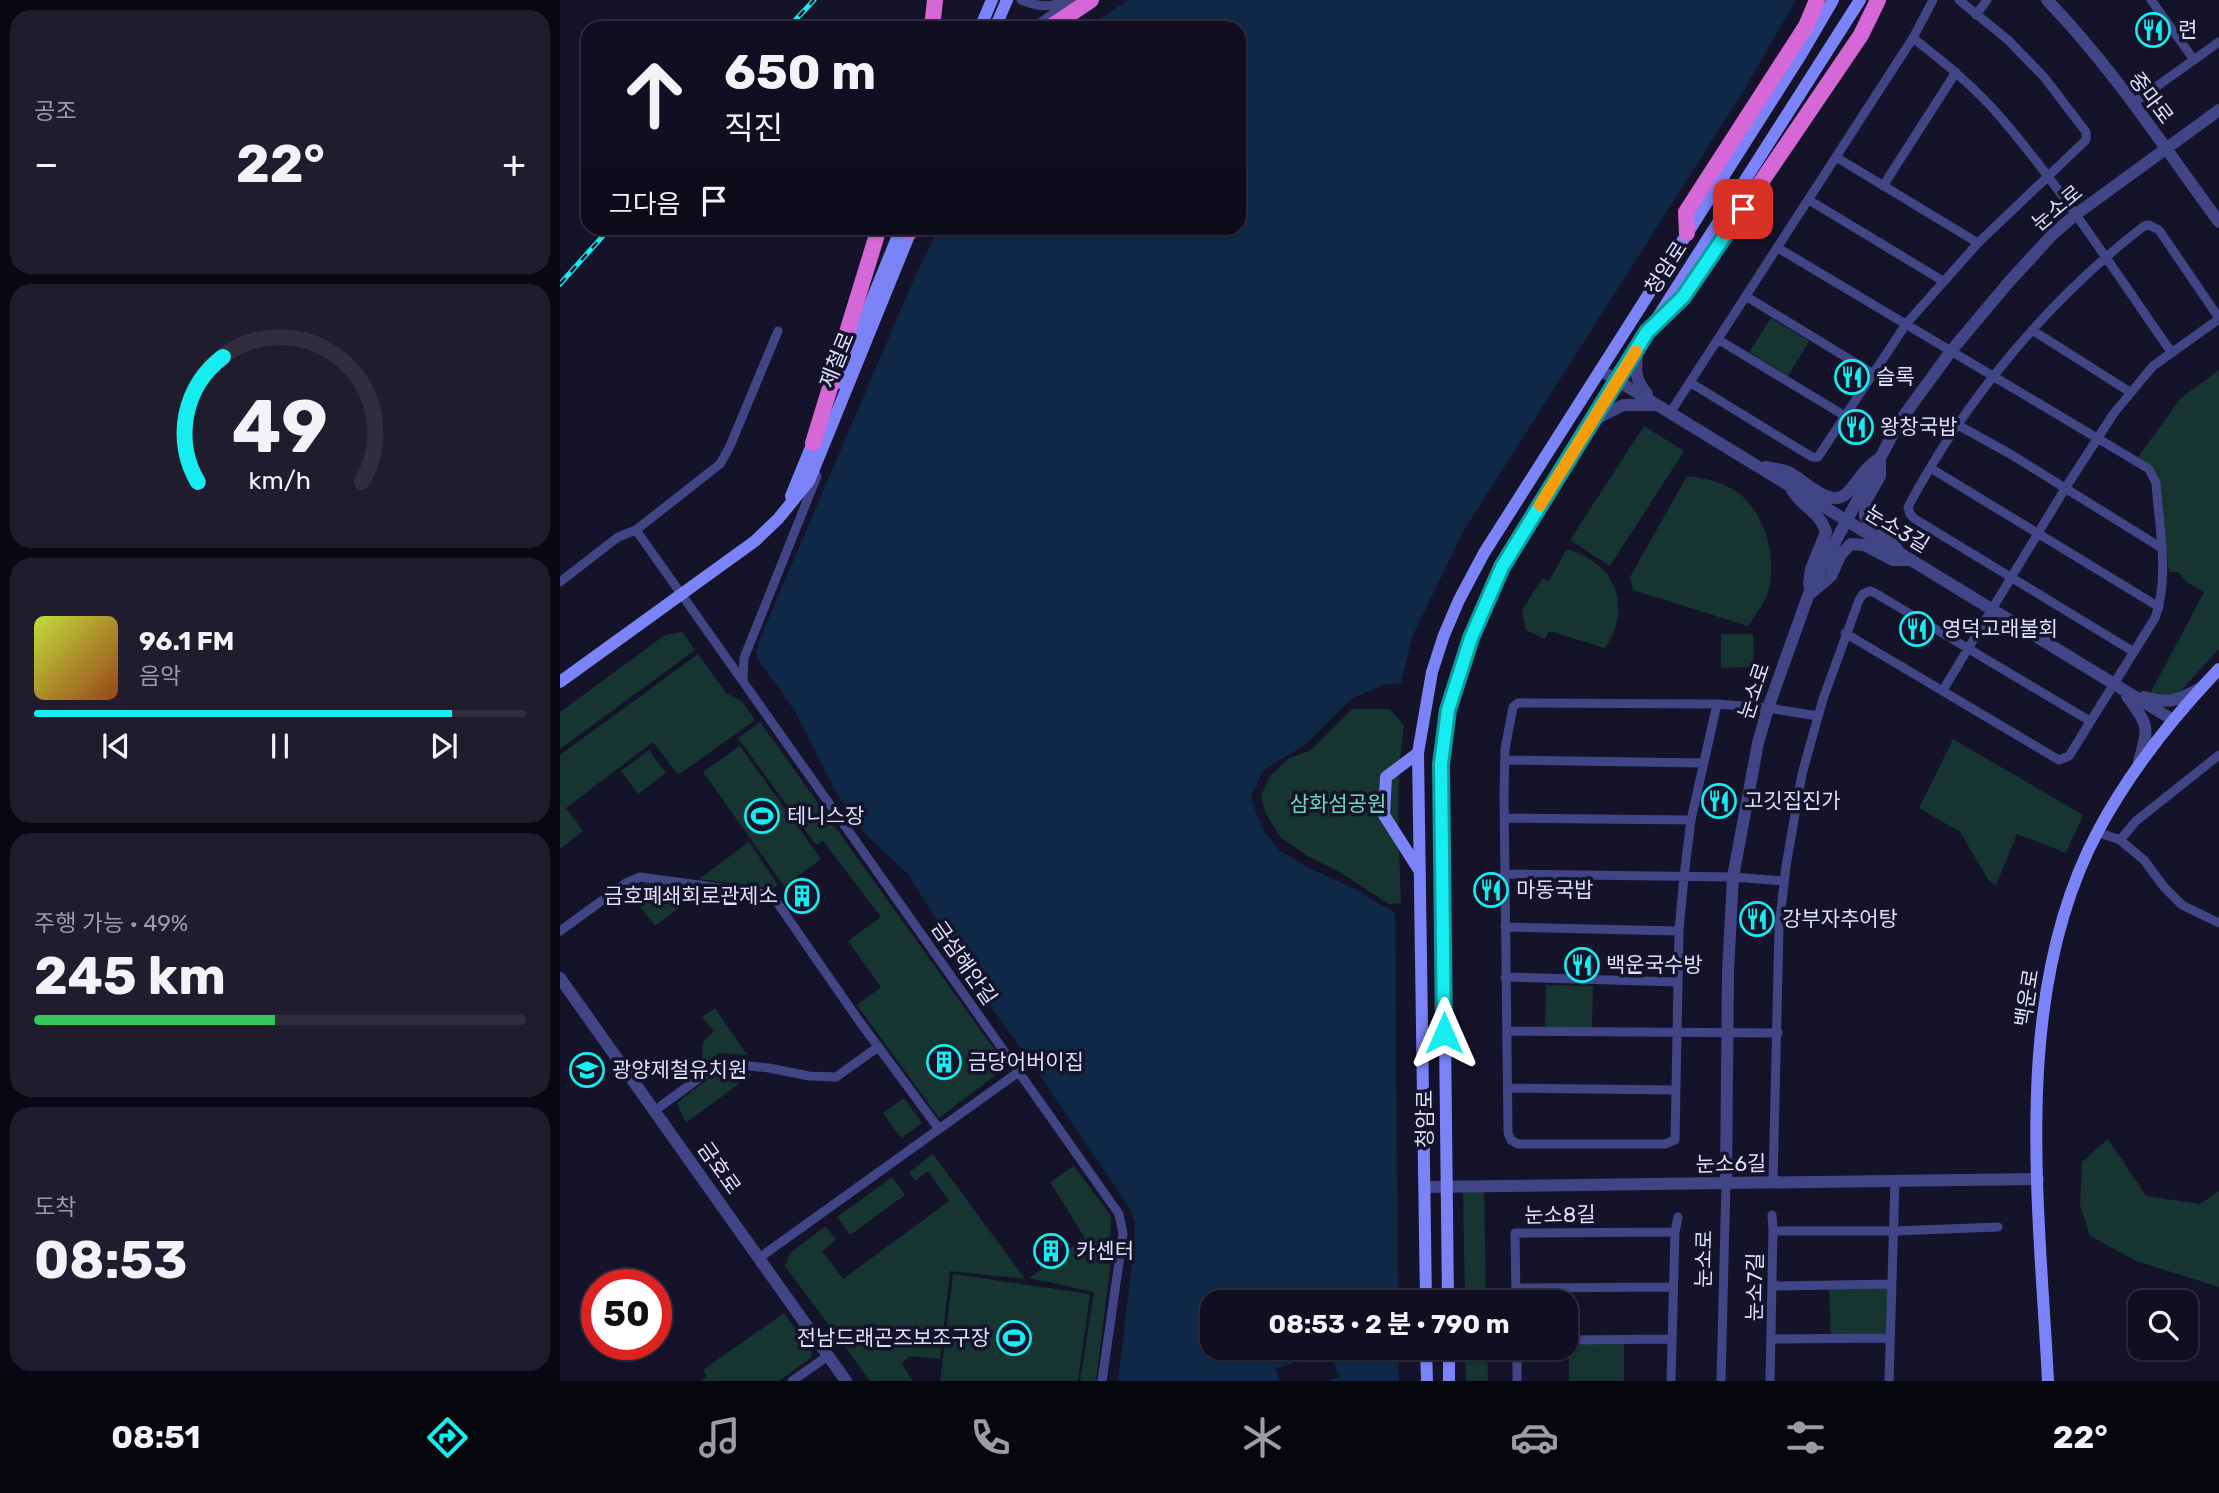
<!DOCTYPE html>
<html lang="ko">
<meta charset="utf-8">
<style>
body{margin:0;font-family:Rubik,"Noto Sans KR",sans-serif;background:#1e1c2d;color:#f1f3f6;height:100vh;display:flex;flex-direction:column;font-size:26px;white-space:nowrap}
*{box-sizing:border-box;margin:0}
p{font-size:23px;color:#9c9ca5}
.icon{flex:none;width:38px;height:38px;fill:none;stroke:currentColor;stroke-width:2;stroke-linecap:round;stroke-linejoin:round}
.map{position:relative;flex:1;overflow:hidden}
.drawer{display:flex;flex-direction:column;gap:10px;padding:10px;background:#090812;width:560px}
.drawer>*{flex:none}
.guide{position:absolute;left:21px;top:21px;width:665px;height:214px;border-radius:21px;box-shadow:0 2px 5px #0004,0 0 0 2px #302e3e;background:#100e20;color:#f1f3f6;overflow:hidden}
.controls{position:absolute;left:1568px;top:1290px;display:grid;gap:14px}
.controls a{display:grid;place-items:center;width:70px;height:70px;border-radius:14px;background:#100e20;box-shadow:0 2px 5px #0004,0 0 0 2px #302e3e;font-size:35px}
.speed{position:absolute;left:21px;top:1269px;display:flex;gap:14px;font-size:35px;font-weight:700;text-align:center}
.speed>*{display:grid;place-content:center;width:91px;height:91px;border-radius:50%;background:#100e20;box-shadow:0 2px 5px #0004,0 0 0 2px #302e3e;line-height:1}
.speed .limit{border:10px solid #d22;background:#fff;color:#111}
.pin{position:absolute;display:grid;place-items:center;width:60px;height:60px;color:#fff;margin:-30px;border-radius:14px;box-shadow:0 4px 10px #0006}
.me{position:absolute;width:77px;margin:-38px;rotate:0deg;stroke-linejoin:round;filter:drop-shadow(0 0 5px #0008)}
.turn{display:flex;align-items:center;gap:24px;height:147px;padding:0 28px;font-size:32px}
.turn .icon{width:91px;height:91px;stroke-width:2.5}
.turn b{display:block;font-size:49px;line-height:60px}
.then{display:flex;align-items:center;height:66px;padding:0 28px;background:#0003;gap:14px;font-size:26px}
.big{font-size:52px;font-weight:700;line-height:1.1}
.drawer .widget{flex:1;display:flex;flex-direction:column;justify-content:center;gap:10px;min-width:0;padding:0 24px;border-radius:21px;background:#1e1c2d}
.drawer .dial{align-items:center;gap:0}
.dial svg{height:182px;overflow:visible;fill:none;stroke:#302e3e;stroke-width:7;stroke-linecap:round;text-anchor:middle}
.dial text{fill:#f1f3f6;stroke:none}
.song{display:flex;align-items:center;gap:21px}
.cover{width:84px;height:84px;border-radius:10px;background:linear-gradient(135deg,hsl(70 70% 55%),hsl(20 70% 35%))}
.played{height:7px;border-radius:4px;background:linear-gradient(90deg,#17edf0 85%,#302e3e 85%)}
.keys{display:flex;justify-content:space-around;direction:ltr}
.heat{display:flex;justify-content:space-between;align-items:center;font-size:38px;direction:ltr}
.charge{height:10px;border-radius:5px;background:linear-gradient(90deg,#34c759 49%,#302e3e 0)}
.trip{position:absolute;left:640px;top:1290px;width:378px;height:70px;border-radius:21px;background:#100e20;box-shadow:0 2px 5px #0004,0 0 0 2px #302e3e;font-weight:700;line-height:70px;text-align:center}
.tab-bar{display:flex;height:112px;justify-content:space-around;align-items:center;background:#06060d;color:#9c9ca5}
.tab-bar .icon{width:49px;height:49px}
.tab-bar .selected{color:#17edf0}
.tab-bar b{font-size:32px;color:#f1f3f6}
main{display:flex;flex:1;min-height:0}
.map>svg:first-child{display:block}
.green{fill:#163430}
.water{fill:#0f2847}
.pier{fill:#15132a}
.lines{fill:none;stroke-linecap:round;stroke-linejoin:round}
.minor{stroke:#414586;stroke-width:9}
.tertiary{stroke:#414586;stroke-width:12}
.secondary{stroke:#7c83f7;stroke-width:12}
.trunk{stroke:#d667d6;stroke-width:16}
.rail-casing{stroke:#17edf0;stroke-width:5}
.rail{stroke:#15132a;stroke-width:2.5;stroke-dasharray:8;stroke-linecap:butt}
.route-casing{stroke:#0f9a9c;stroke-width:18}
.route{stroke:#17edf0;stroke-width:12}
.slow{stroke:#f59e0b;stroke-width:12}
.labels{text-anchor:middle;stroke-width:7;stroke-linejoin:round;paint-order:stroke}
.poi-label{font-size:21px;fill:#dfdefd;stroke:#15132a;text-anchor:start}
.street-label{font-size:21px;fill:#dfdefd;stroke:#15132a}
.park-label{font-size:21px;fill:#6ddab5;stroke:#15132a}
</style>
<main>
<section class="drawer">
<div class="widget"><p>공조</p>
<div class="heat"><a>−</a><b class="big">22°</b><a>+</a></div>
</div>
<div class="widget dial"><svg viewBox="0 0 100 80">
<path d="M14 69A42 42 0 1 1 86 69"/>
<path d="M14 69A42 42 0 0 1 25 14" stroke="#17edf0"/>
<text x="50" y="56" font-size="32" font-weight="700">49</text>
<text x="50" y="72" font-size="11">km/h</text>
</svg></div>
<div class="widget">
<div class="song"><i class="cover"></i><div><b>96.1 FM</b><p>음악</p></div></div>
<div class="played"></div>
<div class="keys"><svg class="icon" aria-label="previous" viewBox="0 0 24 24"><path d="M18 5L8 12l10 7zM5 5v14"/></svg><svg class="icon" aria-label="pause" viewBox="0 0 24 24"><path d="M8 5v14M16 5v14"/></svg><svg class="icon" aria-label="next" viewBox="0 0 24 24"><path d="M6 5l10 7-10 7zM19 5v14"/></svg></div>
</div>
<div class="widget"><p>주행 가능 · 49%</p><b class="big">245 km</b><div class="charge"></div></div>
<div class="widget"><p>도착</p><b class="big">08:53</b></div>
</section>
<div class="map">
<svg width="1659" height="1381" viewBox="0 0 1659 1381">
<rect width="100%" height="100%" fill="#15132a"/>
<path class="green" d="M1211,318L1249,341L1228,376L1189,352Z
M1659,370V649L1615,697L1598,696L1591,692L1644,592L1628,583L1618,572H1609L1598,478L1594,468L1578,457L1620,399Z
M1084,426L1124,451L1050,566L1010,540Z
M1127,476C1143,478 1160,481 1174,490C1204,509 1217,555 1209,588C1206,602 1196,614 1188,626L1073,590L1070,577Z
M1007,549C1055,562 1073,607 1045,648L989,631L985,639L966,630L962,610L983,578L989,581Z
M122,632L135,650L0,749V712L105,635Z
M1161,634H1193L1194,667L1161,668Z
M138,654L167,694L182,701L195,720L118,775L93,742L6,808L23,831L0,849V755Z
M792,709H830L844,726C835,784 839,844 841,903L829,904L778,871L749,857L721,838L706,814L701,796L710,776L729,758L750,751Z
M200,722L442,1060L436,1075L379,1118L297,1005L321,987L288,941L321,917L263,841L256,845L178,738Z
M1393,739L1523,815L1506,853L1457,834L1436,885L1429,881L1400,832L1359,808Z
M180,746L261,859L224,886L143,772Z
M89,750L106,773L78,794L61,771Z
M189,842L218,885L212,889L139,879Z
M85,883L142,891L95,926L70,893Z
M986,985L1033,986L1032,1028L985,1027Z
M155,1008L187,1055L160,1053L141,1065L143,1042L154,1031L142,1017Z
M167,1071L192,1074L126,1123L117,1103L149,1078Z
M344,1098L362,1123L341,1138L323,1113Z
M1548,1139L1586,1196L1640,1204L1659,1191V1287L1576,1261L1530,1236L1520,1205L1522,1162Z
M373,1154L465,1279L390,1271L380,1359L349,1356L342,1364L353,1381H310L225,1266L231,1252L266,1226L276,1240L262,1251L283,1279L389,1201L368,1171L355,1181L349,1172Z
M514,1166L551,1216L550,1269L536,1381H520L534,1292L469,1278L525,1238L490,1182Z
M332,1177L345,1195L290,1235L277,1217Z
M924,1186L926,1302H905L903,1187Z
M393,1274L530,1294L518,1381H380Z
M1332,1284L1330,1338H1271L1269,1285Z
M224,1313L252,1352L251,1358L219,1381H141L147,1377L143,1370Z
M1009,1340H1064V1381H1009Z
M905,1348H927L928,1381H906Z"/>
<path class="water" d="M568,0H1236L1181,95L904,530L852,637L841,683L823,685L791,699L745,745L703,770L691,797L697,815L705,833L720,851L751,869L795,889L835,913L838,1302H653V1348H838L839,1381H558L575,1238V1223L570,1209L473,1065L424,997L348,874L308,837L277,794L235,711L198,659L196,652L201,636L354,279L379,228H679V28H527Z"/>
<path class="pier" d="M728,1348H732L737,1363L766,1353L765,1348H768L779,1377L766,1381H720L715,1369L733,1363Z"/>
<g class="lines">
<path class="minor" d="M461,0C476,6 491,9 506,0
M1591,0L1634,60
M1416,15L1427,0
M473,28L512,0
M1353,38C1385,63 1417,89 1443,120C1505,193 1557,275 1612,353
M1572,104L1659,42
M1276,157L1418,243
M1323,186L1396,72
M1249,200L1383,281
M1218,248L1589,469L1596,483C1599,527 1610,577 1595,618L1509,756L1499,760L1285,633
M1187,297L1312,373
M1472,330L1570,392
M1159,340L1285,416
M1131,383L1252,457H1258L1346,324L1418,243L1526,140V132L1484,77L1448,40L1399,0
M1110,413L1353,38L1373,0
M1398,425L1452,455L1600,547
M1372,469L1599,607
M76,530L559,1214L563,1234L542,1381
M0,582L58,537L76,530L160,464L170,446L218,331
M1574,652L1355,519L1350,514L1348,507C1404,401 1489,299 1584,226L1589,225L1599,230L1659,318
M183,681L184,658L257,476
M1383,690L1506,487L1554,413L1593,366L1659,319
M1157,704L1131,820L1124,876L1119,931L1115,1140L1105,1144H958L951,1140L948,1133L944,794L945,749L953,707L958,703L1157,704L1208,708L1258,716
M945,760L1143,763
M944,818L1131,820
M1537,832L1560,840L1584,860L1604,887L1622,905L1659,923
M1560,840L1576,821L1659,755
M944,874L1173,877L1224,881
M945,927L1119,931
M0,931L66,883L80,877L212,895L297,1018L379,1129
M945,977L1118,982
M947,1031L1218,1033
M947,1088L1116,1090
M94,1111L160,1063L209,1068L249,1076L276,1077L318,1047
M1213,1183L1219,928L1226,866L1242,774L1263,699L1299,600L1303,594L1310,591L1315,593L1530,721
M1212,1215L1213,1231
M199,1258L460,1071
M1212,1286L1332,1284
M956,1288L1113,1287
M956,1302L955,1233L1115,1232
M1211,1339L1330,1338
M1006,1340L1112,1339
M957,1348V1381
M232,1381L268,1356
M1111,1381L1115,1232L1118,1217
M1161,1381L1166,1183
M1210,1381L1213,1231H1334L1438,1227
M1329,1381L1335,1181"/>
<path class="tertiary" d="M1487,0C1552,67 1604,147 1659,222
M1078,348C1075,368 1074,379 1087,394
M1040,370L1613,720
M1032,421L1063,405H1097
M1320,462V476L1305,502V516L1312,525L1329,536L1338,551
M1206,467C1213,469 1221,469 1228,472C1244,479 1270,510 1287,493C1299,481 1302,470 1317,460
M1232,490C1243,508 1260,512 1266,532L1251,569L1249,584
M1251,593L1271,576L1281,554L1291,544L1304,545L1333,560H1348
M1567,696C1589,727 1589,725 1579,762
M1584,697C1610,704 1616,701 1639,689
M0,978L286,1381
M1166,1183L1168,971L1173,877L1198,743L1208,708L1252,585L1340,421L1391,351L1448,283L1492,235L1515,215L1659,110
M865,1187L1478,1179"/>
<path class="secondary" d="M420,28L432,0
M435,28L447,0
M278,383L341,228
M231,496L256,435
M0,682L195,541L218,519L249,481L352,228
M858,753L826,777L824,815L859,870
M866,1302L858,753L872,672L884,635L899,600L924,553L1242,53L1273,0
M888,1302L882,764L888,710L904,659L919,618L942,567L1048,395L1300,0
M866,1348L867,1381
M889,1348V1381
M1488,1381C1479,1201 1450,994 1539,829C1571,770 1612,718 1659,669"/>
<path class="trunk" d="M372,28L375,0
M489,28L531,0
M350,232L353,228
M1127,233L1126,212L1246,26L1257,0
M1087,332L1123,297L1301,35L1318,0
M253,443L319,228"/>
<g class="rail-casing">
<path id="rail" d="M228,28L254,0
M0,284L50,228"/>
</g>
<use href="#rail" class="rail"/>
</g>
<g class="lines">
<g class="route-casing">
<path id="route" d="M884,1033L881,764L888,710L911,638L942,567L1048,395L1087,332L1123,297L1183,209"/>
</g>
<use href="#route" class="route"/>
<path class="slow" d="M980,505L1076,351"/>
</g>
<defs>
<g id="restaurant-ring" transform="scale(1.75)"><circle r="9.5" fill="#15132a" stroke="#17edf0" stroke-width="1.5"/><path d="M-5-6h1v4h1v-4h1v4h1v-4h1v5L-1.5 .5V6h-2V.5L-5-1ZM5-6V6H3V1.5H1.5Q1.5-4 5-6Z" fill="#17edf0"/></g>
<g id="stadium-ring" transform="scale(1.75)"><circle r="9.5" fill="#15132a" stroke="#17edf0" stroke-width="1.5"/><path d="M0-5a6.5 5 0 1 0 0 10a6.5 5 0 1 0 0-10ZM-3.5-1.8h7v3.6h-7Z" fill="#17edf0"/></g>
<g id="building-ring" transform="scale(1.75)"><circle r="9.5" fill="#15132a" stroke="#17edf0" stroke-width="1.5"/><path d="M-4-6H4V6H1V3H-1V6H-4ZM-2.5-4.3h1.7v1.8h-1.7ZM.8-4.3h1.7v1.8H.8ZM-2.5-1h1.7V.8h-1.7ZM.8-1h1.7V.8H.8Z" fill="#17edf0"/></g>
<g id="school-ring" transform="scale(1.75)"><circle r="9.5" fill="#15132a" stroke="#17edf0" stroke-width="1.5"/><path d="M0-5L7-2L0 1L-7-2ZM-4 1L0 2.5L4 1V4Q0 6-4 4Z" fill="#17edf0"/></g>
</defs>
<g fill-rule="evenodd">
<use href="#restaurant-ring" x="1593" y="30"/>
<use href="#restaurant-ring" x="1292" y="377"/>
<use href="#restaurant-ring" x="1296" y="427"/>
<use href="#restaurant-ring" x="1357" y="629"/>
<use href="#restaurant-ring" x="1159" y="801"/>
<use href="#stadium-ring" x="202" y="816"/>
<use href="#restaurant-ring" x="931" y="890"/>
<use href="#building-ring" x="242" y="896"/>
<use href="#restaurant-ring" x="1197" y="919"/>
<use href="#restaurant-ring" x="1022" y="965"/>
<use href="#building-ring" x="384" y="1062"/>
<use href="#school-ring" x="27" y="1070"/>
<use href="#building-ring" x="491" y="1251"/>
<use href="#stadium-ring" x="454" y="1338"/>
</g>
<g class="labels">
<g class="poi-label">
<text x="1618" y="37">련</text>
<text x="1316" y="384">슬록</text>
<text x="1320" y="434">왕창국밥</text>
<text x="1382" y="636">영덕고래불회</text>
<text x="1184" y="808">고깃집진가</text>
<text x="227" y="823">테니스장</text>
<text x="956" y="897">마동국밥</text>
<text x="218" y="903" text-anchor="end">금호폐쇄회로관제소</text>
<text x="1222" y="926">강부자추어탕</text>
<text x="1046" y="972">백운국수방</text>
<text x="408" y="1069">금당어버이집</text>
<text x="52" y="1077">광양제철유치원</text>
<text x="516" y="1258">카센터</text>
<text x="430" y="1345" text-anchor="end">전남드래곤즈보조구장</text>
</g>
<g class="street-label">
<text transform="translate(1591 98) rotate(53)" y="7">중마로</text>
<text transform="translate(1497 208) rotate(-40)" y="7">눈소로</text>
<text transform="translate(1106 268) rotate(-57)" y="7">청암로</text>
<text transform="translate(277 360) rotate(-68)" y="7">제철로</text>
<text transform="translate(1337 529) rotate(31)" y="7">눈소3길</text>
<text transform="translate(1194 691) rotate(-72)" y="7">눈소로</text>
<text transform="translate(404 963) rotate(55)" y="7">금섬해안길</text>
<text transform="translate(1467 998) rotate(-81)" y="7">백운로</text>
<text transform="translate(865 1119) rotate(-90)" y="7">청암로</text>
<text transform="translate(1171 1164) rotate(-1)" y="7">눈소6길</text>
<text transform="translate(159 1168) rotate(55)" y="7">금호로</text>
<text transform="translate(1000 1215) rotate(-1)" y="7">눈소8길</text>
<text transform="translate(1144 1259) rotate(-89)" y="7">눈소로</text>
<text transform="translate(1195 1287) rotate(-89)" y="7">눈소7길</text>
</g>
<g class="park-label">
<text x="778" y="811">삼화섬공원</text>
</g>
</g>
</svg>
<div class="controls">
<a><svg class="icon" aria-label="search" viewBox="0 0 24 24"><circle cx="10" cy="10" r="6"/><path d="M15 15l6 6"/></svg></a>
</div>
<div class="speed"><div class="limit">50</div></div>
<div class="pin" style="left:1183px;top:209px;background:#d93025"><svg class="icon" aria-label="arrive" viewBox="0 0 24 24"><path d="M6 21V4h12l-3 4 3 4H6"/></svg></div>
<svg class="me" style="left:884px;top:1033px" viewBox="-20 -20 40 40"><path d="M0-17L14 15 0 8-14 15z" fill="#17edf0" stroke="#fff" stroke-width="4"/></svg>
<div class="trip">08:53 · 2 분 · 790 m</div>
<div class="guide">
<div class="turn"><svg class="icon" aria-label="ahead" viewBox="0 0 24 24"><path d="M12 20V5M6 11l6-6 6 6"/></svg><div><b>650 m</b>직진</div></div>
<div class="then">그다음<svg class="icon" aria-label="arrive" viewBox="0 0 24 24"><path d="M6 21V4h12l-3 4 3 4H6"/></svg></div>
</div>
</div>
</main>
<nav class="tab-bar">
<b>08:51</b>
<svg class="icon selected" aria-label="directions" viewBox="0 0 24 24"><path d="M12 3l9 9-9 9-9-9zM9 14v-3h6M13 9l2 2-2 2"/></svg>
<svg class="icon" aria-label="music" viewBox="0 0 24 24"><path d="M9 18V5l10-2v13"/><circle cx="6" cy="18" r="3"/><circle cx="16" cy="16" r="3"/></svg>
<svg class="icon" aria-label="phone" viewBox="0 0 24 24"><path d="M5 4h4l2 5-3 2q2 4 5 5l2-3 5 2v4C11 20 4 13 5 4z"/></svg>
<svg class="icon" aria-label="climate" viewBox="0 0 24 24"><path d="M12 3v18M4 7l16 10M4 17L20 7"/></svg>
<svg class="icon" aria-label="car" viewBox="0 0 24 24"><path d="M5 17H2v-5l4-1 3-4h7l3 4 3 1v5h-3M9 17h6M6 11h13"/><circle cx="7" cy="17" r="2"/><circle cx="17" cy="17" r="2"/></svg>
<svg class="icon" aria-label="filters" viewBox="0 0 24 24"><path d="M4 7h16M4 17h16"/><circle cx="9" cy="7" r="2"/><circle cx="15" cy="17" r="2"/></svg>
<b>22°</b>
</nav>
